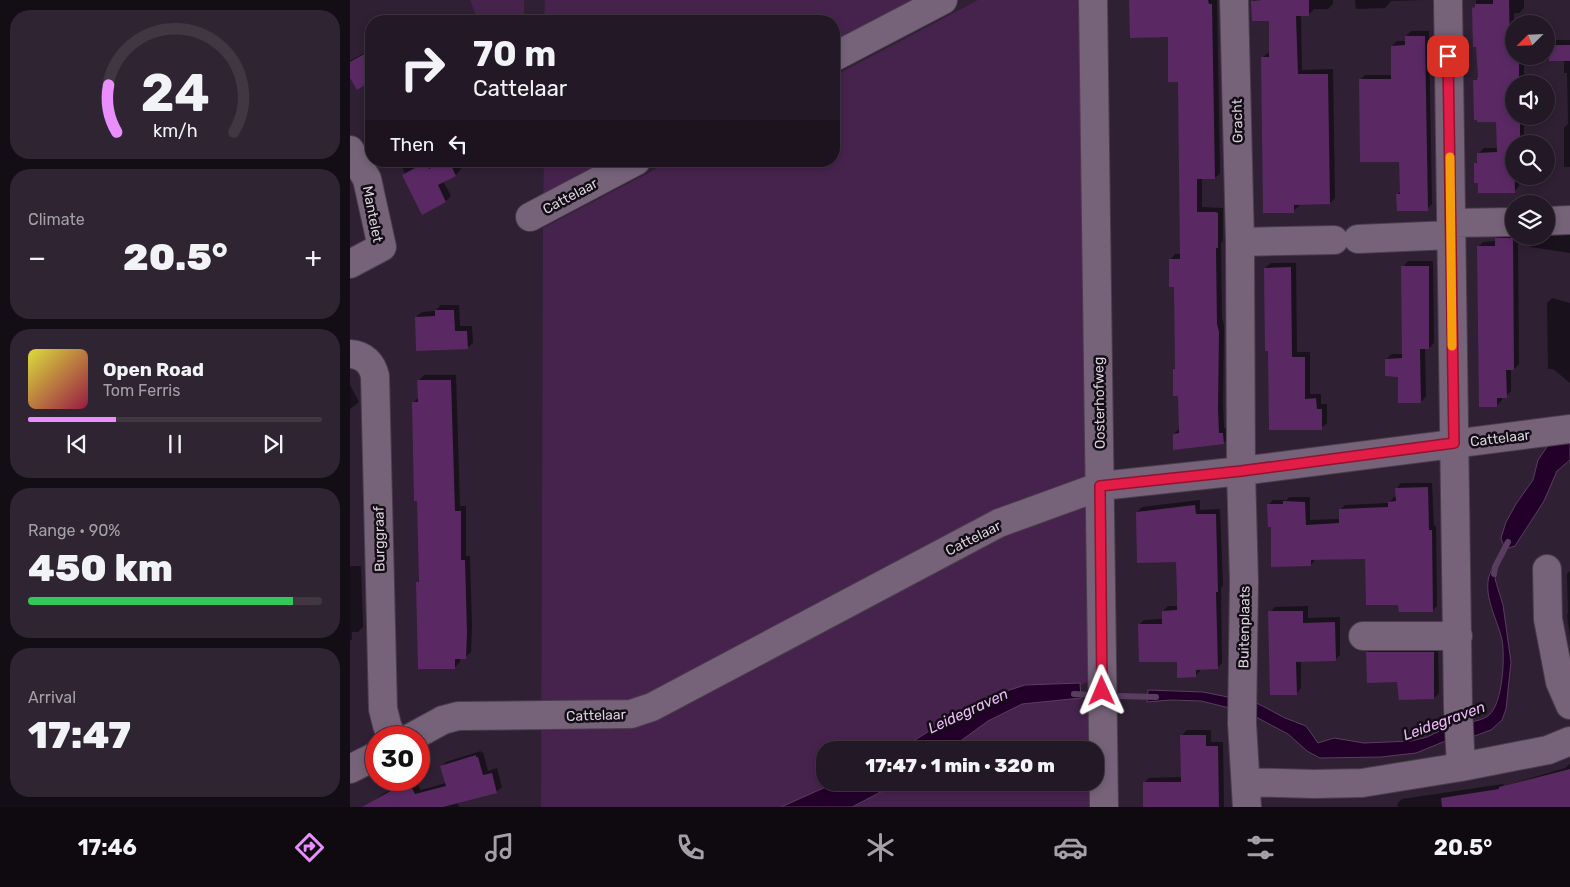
<!DOCTYPE html>
<meta charset="utf-8">
<style>
body{margin:0;font-family:Rubik,sans-serif;background:#2f2532;color:#f1f3f6;height:100vh;display:flex;flex-direction:column;font-size:19px;white-space:nowrap}
*{box-sizing:border-box;margin:0}
p{font-size:16px;color:#a3a0a7}
.icon{flex:none;width:28px;height:28px;fill:none;stroke:currentColor;stroke-width:2;stroke-linecap:round;stroke-linejoin:round}
.map{position:relative;flex:1;overflow:hidden}
.panel{display:flex;flex-direction:column;gap:10px;padding:10px;background:#130d15;width:350px}
.panel>*{flex:none}
.hud{position:absolute;left:15px;top:15px;width:475px;height:152px;border-radius:20px;box-shadow:0 2px 8px #0003,0 0 0 1px #403743;background:#231826;color:#f1f3f6;overflow:hidden}
.needle{width:32px;rotate:246deg}
.fabs{position:absolute;left:1155px;top:15px;display:grid;gap:10px}
.fabs a{display:grid;place-items:center;width:50px;height:50px;border-radius:50%;background:#231826;box-shadow:0 2px 8px #0003,0 0 0 1px #403743;font-size:25px}
.speed{position:absolute;left:15px;top:726px;display:flex;gap:10px;font-size:25px;font-weight:700;text-align:center}
.speed>*{display:grid;place-content:center;width:65px;height:65px;border-radius:50%;background:#231826;box-shadow:0 2px 8px #0003,0 0 0 1px #403743;line-height:1}
.speed .limit{border:8px solid #d22;background:#fff;color:#111}
.pin{position:absolute;display:grid;place-items:center;width:42px;height:42px;color:#fff;margin:-21px;border-radius:10px;box-shadow:0 2px 8px #0006}
.me{position:absolute;width:55px;margin:-28px;rotate:359deg;stroke-linejoin:round;filter:drop-shadow(0 0 4px #0008)}
.turn{display:flex;align-items:center;gap:18px;height:105px;padding:0 25px;font-size:22px}
.turn .icon{width:65px;height:65px;stroke-width:2.5}
.turn b{display:block;font-size:35px;line-height:42px}
.then{display:flex;align-items:center;height:48px;padding:0 25px;background:#0003;gap:10px;font-size:19px}
.big{font-size:38px;font-weight:800;line-height:1.1}
.panel .widget{flex:1;display:flex;flex-direction:column;justify-content:center;gap:8px;min-width:0;padding:0 18px;border-radius:20px;background:#2f2532}
.panel .dial{align-items:center;gap:0}
.dial svg{height:130px;overflow:visible;fill:none;stroke:#403743;stroke-width:7;stroke-linecap:round;text-anchor:middle}
.dial text{fill:#f1f3f6;stroke:none}
.song{display:flex;align-items:center;gap:15px}
.cover{width:60px;height:60px;border-radius:8px;background:linear-gradient(135deg,hsl(60 70% 55%),hsl(340 70% 35%))}
.played{height:5px;border-radius:2px;background:linear-gradient(90deg,#ea8dfd 30%,#403743 30%)}
.keys{display:flex;justify-content:space-around;direction:ltr}
.heat{display:flex;justify-content:space-between;align-items:center;font-size:28px;direction:ltr}
.charge{height:8px;border-radius:4px;background:linear-gradient(90deg,#34c759 90%,#403743 0)}
.trip{position:absolute;left:466px;top:741px;width:288px;height:50px;border-radius:20px;background:#231826;box-shadow:0 2px 8px #0003,0 0 0 1px #403743;font-weight:800;line-height:50px;text-align:center}
.tabs{display:flex;height:80px;justify-content:space-around;align-items:center;background:#0e0a0f;color:#a3a0a7}
.tabs .icon{width:35px;height:35px}
.tabs .active{color:#ea8dfd}
.tabs b{font-size:22px;color:#f1f3f6}
main{display:flex;flex:1;min-height:0}
.map>svg:first-child{display:block}
.green{fill:#46234d}
.water{fill:#23002a;stroke:#5a3e5f}
.shadow{fill:#0007}
.lines{fill:none;stroke-linecap:round;stroke-linejoin:round}
.stream{stroke:#5a3e5f;stroke-width:6}
.building{fill:#5a2964}
.minor-casing{stroke:#4a3d4c;stroke-width:30}
.minor{stroke:#76637a;stroke-width:28}
.route-casing{stroke:#92132f;stroke-width:12}
.route{stroke:#e11d48;stroke-width:9}
.slow{stroke:#f59e0b;stroke-width:9}
.labels{text-anchor:middle;stroke-width:5;stroke-linejoin:round;paint-order:stroke}
.street-label{font-size:14px;fill:#dad0dc;stroke:#130d15}
.water-label{font-size:15px;font-style:italic;fill:#f1b8fd;stroke:#130d15}
</style>
<main>
<section class="panel">
<div class="widget dial"><svg viewBox="0 0 100 80">
<path d="M14 69A42 42 0 1 1 86 69"/>
<path d="M14 69A42 42 0 0 1 9 40" stroke="#ea8dfd"/>
<text x="50" y="56" font-size="32" font-weight="700">24</text>
<text x="50" y="72" font-size="11">km/h</text>
</svg></div>
<div class="widget"><p>Climate</p>
<div class="heat"><a>−</a><b class="big">20.5°</b><a>+</a></div>
</div>
<div class="widget">
<div class="song"><i class="cover"></i><div><b>Open Road</b><p>Tom Ferris</p></div></div>
<div class="played"></div>
<div class="keys"><svg class="icon" aria-label="previous" viewBox="0 0 24 24"><path d="M18 5L8 12l10 7zM5 5v14"/></svg><svg class="icon" aria-label="pause" viewBox="0 0 24 24"><path d="M8 5v14M16 5v14"/></svg><svg class="icon" aria-label="next" viewBox="0 0 24 24"><path d="M6 5l10 7-10 7zM19 5v14"/></svg></div>
</div>
<div class="widget"><p>Range · 90%</p><b class="big">450 km</b><div class="charge"></div></div>
<div class="widget"><p>Arrival</p><b class="big">17:47</b></div>
</section>
<div class="map">
<svg width="1220" height="807" viewBox="0 0 1220 807">
<rect width="100%" height="100%" fill="#2f2033"/>
<path class="green" d="M120,0H174V21H128Z
M195,0H575L484,48V21H194Z
M628,0H738L745,679L730,685V683L647,694L600,718L549,750H475V782L487,783L431,807H191L193,228L321,161H484V76Z
M194,161H270L193,202Z
M731,698L748,706V807H502L548,783L745,782V750H598L638,721L672,704Z"/>
<path class="water" d="M1220,421V460L1207,471L1194,501L1165,546L1155,549L1151,538L1156,522L1166,504L1183,480L1188,460L1197,447Z
M1144,566L1147,567L1145,579L1153,605L1161,662L1156,709L1152,720L1141,730L1119,738L1118,723C1124,721 1134,720 1139,715C1153,703 1155,657 1152,640C1147,617 1128,588 1144,566Z
M730,683L731,698L672,704L638,721L598,750H549L600,718L647,694L675,685Z
M798,690L853,692L888,699V710L851,701L820,700L797,702Z
M903,701L935,718L956,726L968,743L984,738L1014,743L1061,741L1077,737L1096,728L1098,740L1066,753L1031,757L970,758L957,751L938,734L902,715Z
M487,782H548V783L502,807H431Z"/>
<path class="shadow" d="M781,0H867L870,173L865,178H852V207L873,208V241L871,243L872,318L874,326L873,403L874,428H878V438L873,443L824,434L830,428V395L824,369L827,366L825,285L820,260L825,254H831L829,80L819,36Z
M904,0H983V4L978,9H964L959,14H951L952,70L983,69L985,198L980,203L949,204V206L943,211L912,58L918,53H920V20L903,2Z
M1005,0H1073L1041,1L1035,8L1006,9Z
M1126,0H1174V8L1169,13H1164V56H1174V84H1164V116H1174V144H1164V176H1169V186L1164,192L1129,182L1125,164L1129,160L1128,154L1134,148H1148L1147,121L1128,119L1124,81L1129,76L1123,8L1126,5Z
M1061,31H1079L1082,204L1077,209L1048,194L1051,191V161L1010,80L1015,75H1043L1042,46L1047,41H1056V36Z
M1205,40H1220V181V167H1214V128L1218,124L1217,73H1214V60L1200,45Z
M21,49V80L7,88L0,76V61Z
M49,161H107L111,169L106,175L93,181L101,196L96,201L72,213L53,175L55,173Z
M1152,233H1164V236H1168L1169,364L1164,369H1161V391L1156,396H1152V400L1147,405L1128,247L1133,242L1146,241V238Z
M1196,234H1220V253L1180,247V239L1183,236H1196Z
M1058,261H1083L1084,343L1079,348H1075L1076,396L1071,402L1036,359L1042,354H1053V267Z
M921,263H946L947,352H960V394H971V404H977V423L971,428L919,350L915,268Z
M1202,298L1220,303V383L1203,369H1198L1197,303Z
M91,305H109L110,326H122L123,343L117,348L66,317L72,312L85,311Z
M74,375H106L110,506H116V556H120L122,626L121,652L115,657H110V662L104,668L67,583L71,579L63,403L69,397L68,381Z
M0,385L9,402L0,409Z
M1051,483H1082L1084,526H1086L1087,606L1082,611L1050,604L1016,558L965,560L961,565L922,525L918,505L923,500H937L939,497H960V520L990,519V510L995,505L1039,503L1044,497H1047V488Z
M850,500V510L870,509L873,586L871,588L872,663L867,668H850V671L845,676L789,625L794,620L813,619V611L818,606H828L827,561L787,512L792,507Z
M0,544V566H11L13,627L8,632H2V639L0,641Z
M1220,571V638L1217,615L1218,613L1217,574Z
M958,606V618L990,617V655L985,660L951,661V688L946,694L920,612L925,607Z
M1023,647H1088L1089,693L1084,698L1048,681L1018,652Z
M837,730H861V742H873L874,807H832L794,783L799,778L832,777V735Z
M131,751V753L133,752L138,771L147,768L152,787L146,792L107,802L109,807H16L33,794L58,780H65L71,790L96,783L91,767L96,762Z
M1220,764V807H1048L1047,804L1052,799L1153,784L1154,786L1215,768Z"/>
<g class="lines">
<path class="stream" d="M1144,574L1145,567L1158,542
M724,694L742,695
M769,696L806,697"/>
</g>
<path class="building" d="M779,0H858L859,4H862L865,179H847V212H866L868,213V248H866L867,324L869,332L868,409L869,433H873L874,444L823,450V434L829,433L828,396H823V369H825L824,287H819V259H830L828,82H818V37L780,38Z
M912,0H959V16H946L948,74H978L980,204L944,205V213H913L911,57H919V21H902L901,1Z
M1143,0H1159L1160,48H1164V56H1169V84H1164V116H1170V142L1164,144L1165,193H1128V183H1124V163H1127V153L1147,152L1146,122H1127V120H1124L1123,80H1127L1126,78H1128L1126,47H1123L1122,8L1125,7V4H1143Z
M1055,36H1075L1078,211H1047L1046,194H1050L1049,162H1010L1009,79H1041V46L1055,45Z
M1199,45H1220V61H1199Z
M21,50V81L7,90L0,78V62Z
M95,161H99L106,176L88,185L96,202L72,215L52,175L76,162L79,169Z
M1145,238H1163L1164,370H1156L1157,398H1147V407H1129L1127,246H1145Z
M1051,266H1079V349H1070L1071,403H1048V377L1035,376V359L1052,358Z
M941,267L942,357H955V399L966,398L967,409H972V430H919L918,351H915L914,268Z
M85,310H104L105,331H117L118,349L66,351L65,317L85,316Z
M67,380H101L105,511H111V560H115L117,632L116,659H105V669H68L66,582H69L67,501H64L62,402H68Z
M1078,487L1079,530H1082L1083,612H1049L1048,605H1016L1015,559L961,560V566L921,567V527H918L917,504H933V501L955,502L956,525L989,523V509L1038,507V502L1046,501L1045,488Z
M845,505L846,514H866L868,592H866L868,669L846,670V677L827,678V662H789L788,624H812V611L827,610V592L826,562L787,563L786,512Z
M918,611H953V623L985,622L986,661L946,662L947,695H920Z
M1016,652H1084V699L1049,700L1047,682L1017,683Z
M830,735H856V746H868L869,807H793V782H831Z
M126,755V757H128L133,775L142,773L147,793L93,807H12L55,783L56,785L60,784L65,794L96,786L90,766Z
M1220,769V807H1092L1091,798L1149,789V787Z"/>
<g class="lines">
<g class="minor-casing">
<path id="minor" d="M743,0L754,807
M884,0L890,242L891,471L894,581L892,723L897,807
M1098,0L1108,708L1111,767
M484,57L593,0
M0,150L17,179L32,247L0,264
M180,217L286,161
M1196,221L1220,220
M1101,223L1164,222
M1008,239L1101,235
M890,242L984,240
M0,354C14,355 22,363 25,376L33,709L37,725L42,738
M1197,569L1198,619L1210,682L1220,705
M1013,636H1108
M60,738L93,720L108,716L281,714L302,707L649,523L751,486L891,471L1220,429
M0,769L26,756
M897,782L964,784L1012,783L1111,767L1198,750L1220,741"/>
</g>
<use href="#minor" class="minor"/>
</g>
<g class="lines">
<g class="route-casing">
<path id="route" d="M752,691L750,486L891,471L1104,443L1098,56"/>
</g>
<use href="#route" class="route"/>
<path class="slow" d="M1100,157L1102,346"/>
</g>
<g class="labels">
<g class="street-label">
<text transform="translate(887 121) rotate(-91)" y="5">Gracht</text>
<text transform="translate(220 196) rotate(-28)" y="5">Cattelaar</text>
<text transform="translate(23 214) rotate(79)" y="5">Mantelet</text>
<text transform="translate(749 403) rotate(-91)" y="5">Oosterhofweg</text>
<text transform="translate(1150 438) rotate(-7)" y="5">Cattelaar</text>
<text transform="translate(623 538) rotate(-27)" y="5">Cattelaar</text>
<text transform="translate(29 539) rotate(-91)" y="5">Burggraaf</text>
<text transform="translate(894 627) rotate(-89)" y="5">Buitenplaats</text>
<text transform="translate(246 715) rotate(-2)" y="5">Cattelaar</text>
</g>
<g class="water-label">
<text transform="translate(618 711) rotate(-25)" y="5">Leidegraven</text>
<text transform="translate(1094 721) rotate(-20)" y="5">Leidegraven</text>
</g>
</g>
</svg>
<div class="fabs">
<a><svg class="needle" viewBox="-14 -14 28 28"><path d="M0-13l5 13h-10z" fill="#e53935"/><path d="M0 13l5-13h-10z" fill="#a3a0a7"/></svg></a>
<a><svg class="icon" aria-label="sound" viewBox="0 0 24 24"><path d="M4 9h4l5-4v14l-5-4H4zM17 9q2 3 0 6"/></svg></a>
<a><svg class="icon" aria-label="search" viewBox="0 0 24 24"><circle cx="10" cy="10" r="6"/><path d="M15 15l6 6"/></svg></a>
<a><svg class="icon" aria-label="layers" viewBox="0 0 24 24"><path d="M12 4l9 5-9 5-9-5zM3 14l9 5 9-5"/></svg></a>
</div>
<div class="speed"><div class="limit">30</div></div>
<div class="pin" style="left:1098px;top:56px;background:#d93025"><svg class="icon" aria-label="arrive" viewBox="0 0 24 24"><path d="M6 21V4h12l-3 4 3 4H6"/></svg></div>
<svg class="me" style="left:752px;top:691px" viewBox="-20 -20 40 40"><path d="M0-17L14 15 0 8-14 15z" fill="#e11d48" stroke="#fff" stroke-width="4"/></svg>
<div class="trip">17:47 · 1 min · 320 m</div>
<div class="hud">
<div class="turn"><svg class="icon" aria-label="right" viewBox="0 0 24 24"><path d="M7 20v-9h11M14 6l5 5-5 5"/></svg><div><b>70 m</b>Cattelaar</div></div>
<div class="then">Then<svg class="icon" aria-label="left" viewBox="0 0 24 24"><path d="M17 20v-9H6M10 6l-5 5 5 5"/></svg></div>
</div>
</div>
</main>
<nav class="tabs">
<b>17:46</b>
<svg class="icon active" aria-label="directions" viewBox="0 0 24 24"><path d="M12 3l9 9-9 9-9-9zM9 14v-3h6M13 9l2 2-2 2"/></svg>
<svg class="icon" aria-label="music" viewBox="0 0 24 24"><path d="M9 18V5l10-2v13"/><circle cx="6" cy="18" r="3"/><circle cx="16" cy="16" r="3"/></svg>
<svg class="icon" aria-label="phone" viewBox="0 0 24 24"><path d="M5 4h4l2 5-3 2q2 4 5 5l2-3 5 2v4C11 20 4 13 5 4z"/></svg>
<svg class="icon" aria-label="climate" viewBox="0 0 24 24"><path d="M12 3v18M4 7l16 10M4 17L20 7"/></svg>
<svg class="icon" aria-label="car" viewBox="0 0 24 24"><path d="M5 17H2v-5l4-1 3-4h7l3 4 3 1v5h-3M9 17h6M6 11h13"/><circle cx="7" cy="17" r="2"/><circle cx="17" cy="17" r="2"/></svg>
<svg class="icon" aria-label="filters" viewBox="0 0 24 24"><path d="M4 7h16M4 17h16"/><circle cx="9" cy="7" r="2"/><circle cx="15" cy="17" r="2"/></svg>
<b>20.5°</b>
</nav>
